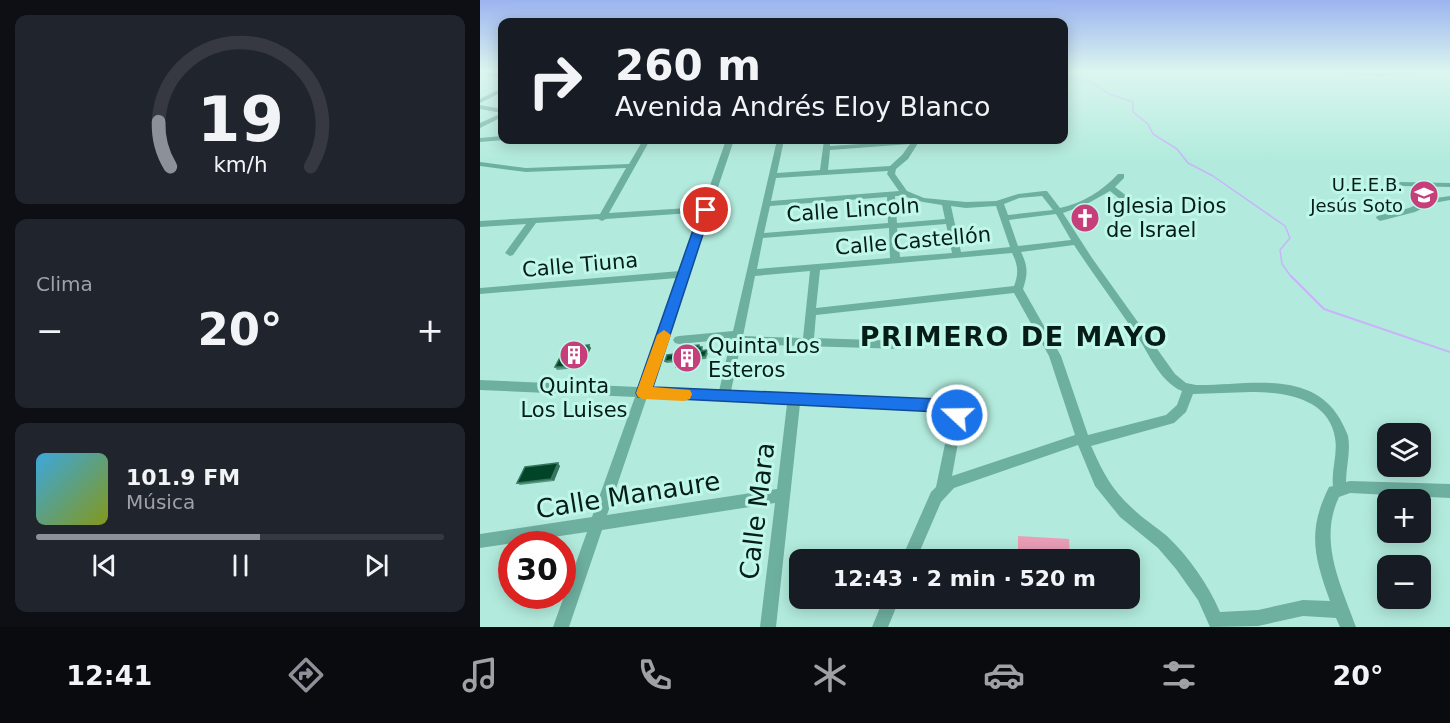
<!DOCTYPE html>
<html lang="es">
<meta charset="utf-8">
<style>
body{margin:0;font-family:"DejaVu Sans",sans-serif;background:#20242c;color:#f1f3f6;height:100vh;display:flex;flex-direction:column;font-size:22px;white-space:nowrap}
*{box-sizing:border-box;margin:0}
p{font-size:20px;color:#9ea1a6}
.icon{flex:none;width:33px;height:33px;fill:none;stroke:currentColor;stroke-width:2;stroke-linecap:round;stroke-linejoin:round}
.map{position:relative;flex:1;overflow:hidden}
.details{display:flex;flex-direction:column;gap:15px;padding:15px;background:#0d0f14;width:480px}
.details>*{flex:none}
.banner{position:absolute;left:18px;top:18px;width:570px;height:126px;border-radius:12px;box-shadow:0 3px 15px #0003;background:#171b24;color:#f1f3f6;overflow:hidden}
.controls{position:absolute;left:897px;top:423px;display:grid;gap:12px}
.controls a{display:grid;place-items:center;width:54px;height:54px;border-radius:12px;background:#171b24;box-shadow:0 3px 15px #0003;font-size:30px}
.speed{position:absolute;left:18px;top:531px;display:flex;gap:12px;font-size:30px;font-weight:700;text-align:center}
.speed>*{display:grid;place-content:center;width:78px;height:78px;border-radius:50%;background:#171b24;box-shadow:0 3px 15px #0003;line-height:1}
.speed .limit{border:9px solid #d22;background:#fff;color:#111}
.pin{position:absolute;display:grid;place-items:center;width:51px;height:51px;color:#fff;margin:-26px;border:3px solid #fff;border-radius:50%;box-shadow:0 2px 6px #0007}
.me{position:absolute;width:66px;margin:-33px;rotate:291deg;stroke-linejoin:round;filter:drop-shadow(0 0 4px #0008)}
.turn{display:flex;align-items:center;gap:21px;height:126px;padding:0 18px;font-size:27px}
.turn .icon{width:78px;height:78px;stroke-width:2.5}
.turn b{display:block;font-size:42px;line-height:51px}
.big{font-size:45px;font-weight:700;line-height:1.1}
.details .card{flex:1;display:flex;flex-direction:column;justify-content:center;gap:9px;min-width:0;padding:0 21px;border-radius:12px;background:#20242c}
.details .dial{align-items:center;gap:0}
.dial svg{height:156px;overflow:visible;fill:none;stroke:#363941;stroke-width:7;stroke-linecap:round;text-anchor:middle}
.dial text{fill:#f1f3f6;stroke:none}
.song{display:flex;align-items:center;gap:18px}
.cover{width:72px;height:72px;border-radius:9px;background:linear-gradient(135deg,hsl(200 70% 55%),hsl(70 70% 35%))}
.played{height:6px;border-radius:3px;background:linear-gradient(90deg,#8c9099 55%,#363941 55%)}
.keys{display:flex;justify-content:space-around;direction:ltr}
.heat{display:flex;justify-content:space-between;align-items:center;font-size:33px;direction:ltr}
.trip{position:absolute;left:309px;top:549px;width:351px;height:60px;border-radius:12px;background:#171b24;box-shadow:0 3px 15px #0003;font-weight:700;line-height:60px;text-align:center}
.dock{display:flex;height:96px;justify-content:space-around;align-items:center;background:#090b0e;color:#9ea1a6}
.dock .icon{width:42px;height:42px}
.dock .current{color:#8c9099}
.dock b{font-size:27px;color:#f1f3f6}
main{display:flex;flex:1;min-height:0}
.map>svg:first-child{display:block}
.green{fill:#ea9eb8}
.lines{fill:none;stroke-linecap:round;stroke-linejoin:round}
.stream-far1{stroke:#c8b4fa;stroke-width:1.5}
.stream{stroke:#c8b4fa;stroke-width:2}
.minor{fill:#6eb0a0;fill-rule:evenodd}
.wall{fill:#5a9882}
.shaded-wall{fill:#37765e}
.building{fill:#024427;stroke:#37765e;stroke-width:1.5}
.route{fill:#1a73e8;stroke:#114b97;stroke-width:1.5}
.slow{fill:#f59e0b}
.labels{text-anchor:middle;stroke-width:6;stroke-linejoin:round;paint-order:stroke}
.far-poi-label{font-size:18px;fill:#061c17;stroke:#bff8ea;text-anchor:end}
.poi-label{font-size:21px;fill:#061c17;stroke:#bff8ea;text-anchor:start}
.street-label{font-size:21px;fill:#061c17;stroke:#bff8ea}
.near-street-label{font-size:26px;fill:#061c17;stroke:#bff8ea}
.district-label{font-size:27px;font-weight:bold;letter-spacing:1.5px;fill:#061c17;stroke:#bff8ea}
</style>
<main>
<section class="details">
<div class="card dial"><svg viewBox="0 0 100 80">
<path d="M14 69A42 42 0 1 1 86 69"/>
<path d="M14 69A42 42 0 0 1 8 46" stroke="#8c9099"/>
<text x="50" y="56" font-size="32" font-weight="700">19</text>
<text x="50" y="72" font-size="11">km/h</text>
</svg></div>
<div class="card"><p>Clima</p>
<div class="heat"><a>−</a><b class="big">20°</b><a>+</a></div>
</div>
<div class="card">
<div class="song"><i class="cover"></i><div><b>101.9 FM</b><p>Música</p></div></div>
<div class="played"></div>
<div class="keys"><svg class="icon" aria-label="previous" viewBox="0 0 24 24"><path d="M18 5L8 12l10 7zM5 5v14"/></svg><svg class="icon" aria-label="pause" viewBox="0 0 24 24"><path d="M8 5v14M16 5v14"/></svg><svg class="icon" aria-label="next" viewBox="0 0 24 24"><path d="M6 5l10 7-10 7zM19 5v14"/></svg></div>
</div>
</section>
<div class="map">
<svg width="970" height="627" viewBox="0 0 970 627">
<rect width="100%" height="100%" fill="#b2ebdd"/>
<path class="green" d="M538,536L589,539L590,559H538Z"/>
<g class="lines">
<path class="stream-far1" d="M607,71V79L629,94L653,102V112L668,124L673,134L697,149L708,163L733,176L805,226L810,238L800,250L802,264L812,278
M17,73L22,74
M584,76L610,82"/>
<path class="stream" d="M811,276L844,309L970,352"/>
<path class="minor" d="M0,71L22,74V78L0,74Z
M856,71H938L935,73L899,76L859,73Z
M22,88V92L0,103V99Z
M0,105L22,109V113L0,109Z
M22,113V117L0,128V123Z
M22,136V140H24L0,142V138Z
M163,140H170L129,213L208,208L212,211L211,213L126,219L122,221L118,219L56,223L33,255L30,256L25,253L46,224L0,227V221L120,214L146,168L46,172L0,166V162L46,168L149,164Z
M246,140H254L170,388L239,391L251,339L199,344L195,343L193,340L195,337L199,336L253,331L297,140H304L297,173L340,170L344,140H350V146L440,140L428,159L416,169L415,174L427,191L444,198L486,202L516,201L538,194L564,191H567L580,208C603,203 622,191 638,174H644V178L635,187L652,200V204H646L630,191L605,205L583,213L612,258L695,374L706,383L716,385C764,386 831,368 860,419C863,425 866,430 868,436C871,451 866,467 866,482L870,481L970,484V498L870,493L859,497C838,541 861,585 876,627H860L856,618L823,616L778,626L730,627L718,600L696,569L678,548L640,517L615,486L598,445L474,488L461,502L436,560H421L451,492L456,487L471,415L470,413L466,411L320,404L296,627H280L295,503L122,530L89,627H73L107,532L0,548V534L112,517L155,397L0,390V380L158,387L197,278L0,294V288L200,271ZM430,144L422,155L410,166L348,170L350,150ZM408,171L407,174L419,191L291,201L296,178ZM415,196H423L443,202L462,205L465,219L417,223ZM562,196L573,210L528,215L524,204L539,198ZM407,197L408,223L284,233L290,206ZM471,206L486,208L516,206L530,247L481,252ZM576,214L591,240L538,246L529,220ZM466,224L472,253L420,257L417,228ZM409,228L410,258L277,269L283,238ZM594,245C613,274 634,302 653,330C668,350 678,381 702,391L697,405L686,415L608,435L581,356L543,289C548,274 548,266 541,252ZM532,253C538,265 539,273 534,286L336,308L340,270ZM330,271L323,338L263,336L275,276ZM534,293L569,356L595,435L472,476L483,415L478,405L466,401L251,391L261,344L423,349L427,348L429,345L427,342L423,341L334,338L336,315ZM771,392C804,392 849,398 855,438C858,454 851,470 853,486L849,487C827,531 834,557 850,601L823,600L778,610L740,612C728,584 709,557 687,536C675,526 662,518 651,507C633,491 622,471 613,450L611,446L694,423L706,412L713,394ZM167,397L307,404L297,489L127,515Z
M920,182L970,183V187L923,186L919,184Z
M970,196V200L954,203L935,212L900,221L896,218L897,216L929,208L949,199Z
M404,598H420L408,627H392Z"/>
</g>
<path class="wall" d="M109,345L111,348L105,360H101L97,368L77,370L75,367Z
M220,347L223,349V351L228,353L226,359L213,360L211,368L198,369L196,367L198,362L186,363L185,361L195,354Z
M80,466L74,481L40,485L37,483Z"/>
<path class="shaded-wall" d="M109,345L111,348L105,360L103,357Z
M99,358L101,360L97,368L95,366Z
M211,358L213,360L211,368L209,365Z
M78,463L80,466L74,481L71,479Z"/>
<path class="building" d="M109,345L103,357L99,358L95,366L75,367L85,348Z
M219,345V347H222L221,351L227,350L225,356L211,358L209,365L196,367L198,359L185,361L187,355L195,354L196,350L208,348L209,346Z
M78,463L71,479L37,483L45,467Z"/>
<linearGradient id="sky" x2="0" y2="1"><stop stop-color="#9bb4ef"/><stop offset="0.45" stop-color="#dcf6f0"/><stop offset="1" stop-color="#dcf6f0" stop-opacity="0"/></linearGradient>
<rect width="970" height="159" fill="url(#sky)"/>
<path class="route" d="M226,207L231,210L173,387L459,399L477,402L486,415L483,420C475,423 472,420 466,413L459,412L158,397L156,393L220,210Z"/>
<path class="slow" d="M184,330L191,335L173,387L210,390L212,394L210,399L204,401L163,399L158,397L156,393L177,335Z"/>
<defs>
<g id="school-disc" transform="scale(1.5)"><circle r="9.5" fill="#c63e7a" stroke="#bff8ea"/><path d="M0-5L7-2L0 1L-7-2ZM-4 1L0 2.5L4 1V4Q0 6-4 4Z" fill="#fff"/></g>
<g id="church-disc" transform="scale(1.5)"><circle r="9.5" fill="#c63e7a" stroke="#bff8ea"/><path d="M-1.2-6h2.4v3.5h3.3v2.4h-3.3V6h-2.4V-.1h-3.3v-2.4h3.3Z" fill="#fff"/></g>
<g id="building-disc" transform="scale(1.5)"><circle r="9.5" fill="#c63e7a" stroke="#bff8ea"/><path d="M-4-6H4V6H1V3H-1V6H-4ZM-2.5-4.3h1.7v1.8h-1.7ZM.8-4.3h1.7v1.8H.8ZM-2.5-1h1.7V.8h-1.7ZM.8-1h1.7V.8H.8Z" fill="#fff"/></g>
</defs>
<g fill-rule="evenodd">
<use href="#school-disc" x="944" y="195"/>
<use href="#church-disc" x="605" y="218"/>
<use href="#building-disc" x="94" y="355"/>
<use href="#building-disc" x="207" y="358"/>
</g>
<g class="labels">
<g class="far-poi-label">
<text x="923" y="191">U.E.E.B.<tspan x="923" dy="21">Jesús Soto</tspan></text>
</g>
<g class="poi-label">
<text x="626" y="213">Iglesia Dios<tspan x="626" dy="24">de Israel</tspan></text>
<text x="228" y="353">Quinta Los<tspan x="228" dy="24">Esteros</tspan></text>
<text x="94" y="393" text-anchor="middle">Quinta<tspan x="94" dy="24">Los Luises</tspan></text>
</g>
<g class="street-label">
<text transform="translate(373 210) rotate(-4)" y="7">Calle Lincoln</text>
<text transform="translate(433 241) rotate(-5)" y="7">Calle Castellón</text>
<text transform="translate(100 265) rotate(-5)" y="7">Calle Tiuna</text>
</g>
<g class="near-street-label">
<text transform="translate(148 495) rotate(-9)" y="9">Calle Manaure</text>
<text transform="translate(277 511) rotate(-83)" y="9">Calle Mara</text>
</g>
<g class="district-label">
<text x="534" y="346">PRIMERO DE MAYO</text>
</g>
</g>
</svg>
<div class="controls">
<a><svg class="icon" aria-label="layers" viewBox="0 0 24 24"><path d="M12 4l9 5-9 5-9-5zM3 14l9 5 9-5"/></svg></a>
<a>+</a>
<a>−</a>
</div>
<div class="speed"><div class="limit">30</div></div>
<div class="pin" style="left:226px;top:210px;background:#d93025"><svg class="icon" aria-label="arrive" viewBox="0 0 24 24"><path d="M6 21V4h12l-3 4 3 4H6"/></svg></div>
<svg class="me" style="left:477px;top:415px" viewBox="-20 -20 40 40"><circle r="17" fill="#1a73e8" stroke="#fff" stroke-width="3"/><path d="M0-11L8 9 0 5-8 9z" fill="#fff"/></svg>
<div class="trip">12:43 · 2 min · 520 m</div>
<div class="banner">
<div class="turn"><svg class="icon" aria-label="right" viewBox="0 0 24 24"><path d="M7 20v-9h11M14 6l5 5-5 5"/></svg><div><b>260 m</b>Avenida Andrés Eloy Blanco</div></div>
</div>
</div>
</main>
<nav class="dock">
<b>12:41</b>
<svg class="icon current" aria-label="directions" viewBox="0 0 24 24"><path d="M12 3l9 9-9 9-9-9zM9 14v-3h6M13 9l2 2-2 2"/></svg>
<svg class="icon" aria-label="music" viewBox="0 0 24 24"><path d="M9 18V5l10-2v13"/><circle cx="6" cy="18" r="3"/><circle cx="16" cy="16" r="3"/></svg>
<svg class="icon" aria-label="phone" viewBox="0 0 24 24"><path d="M5 4h4l2 5-3 2q2 4 5 5l2-3 5 2v4C11 20 4 13 5 4z"/></svg>
<svg class="icon" aria-label="climate" viewBox="0 0 24 24"><path d="M12 3v18M4 7l16 10M4 17L20 7"/></svg>
<svg class="icon" aria-label="car" viewBox="0 0 24 24"><path d="M5 17H2v-5l4-1 3-4h7l3 4 3 1v5h-3M9 17h6M6 11h13"/><circle cx="7" cy="17" r="2"/><circle cx="17" cy="17" r="2"/></svg>
<svg class="icon" aria-label="filters" viewBox="0 0 24 24"><path d="M4 7h16M4 17h16"/><circle cx="9" cy="7" r="2"/><circle cx="15" cy="17" r="2"/></svg>
<b>20°</b>
</nav>
